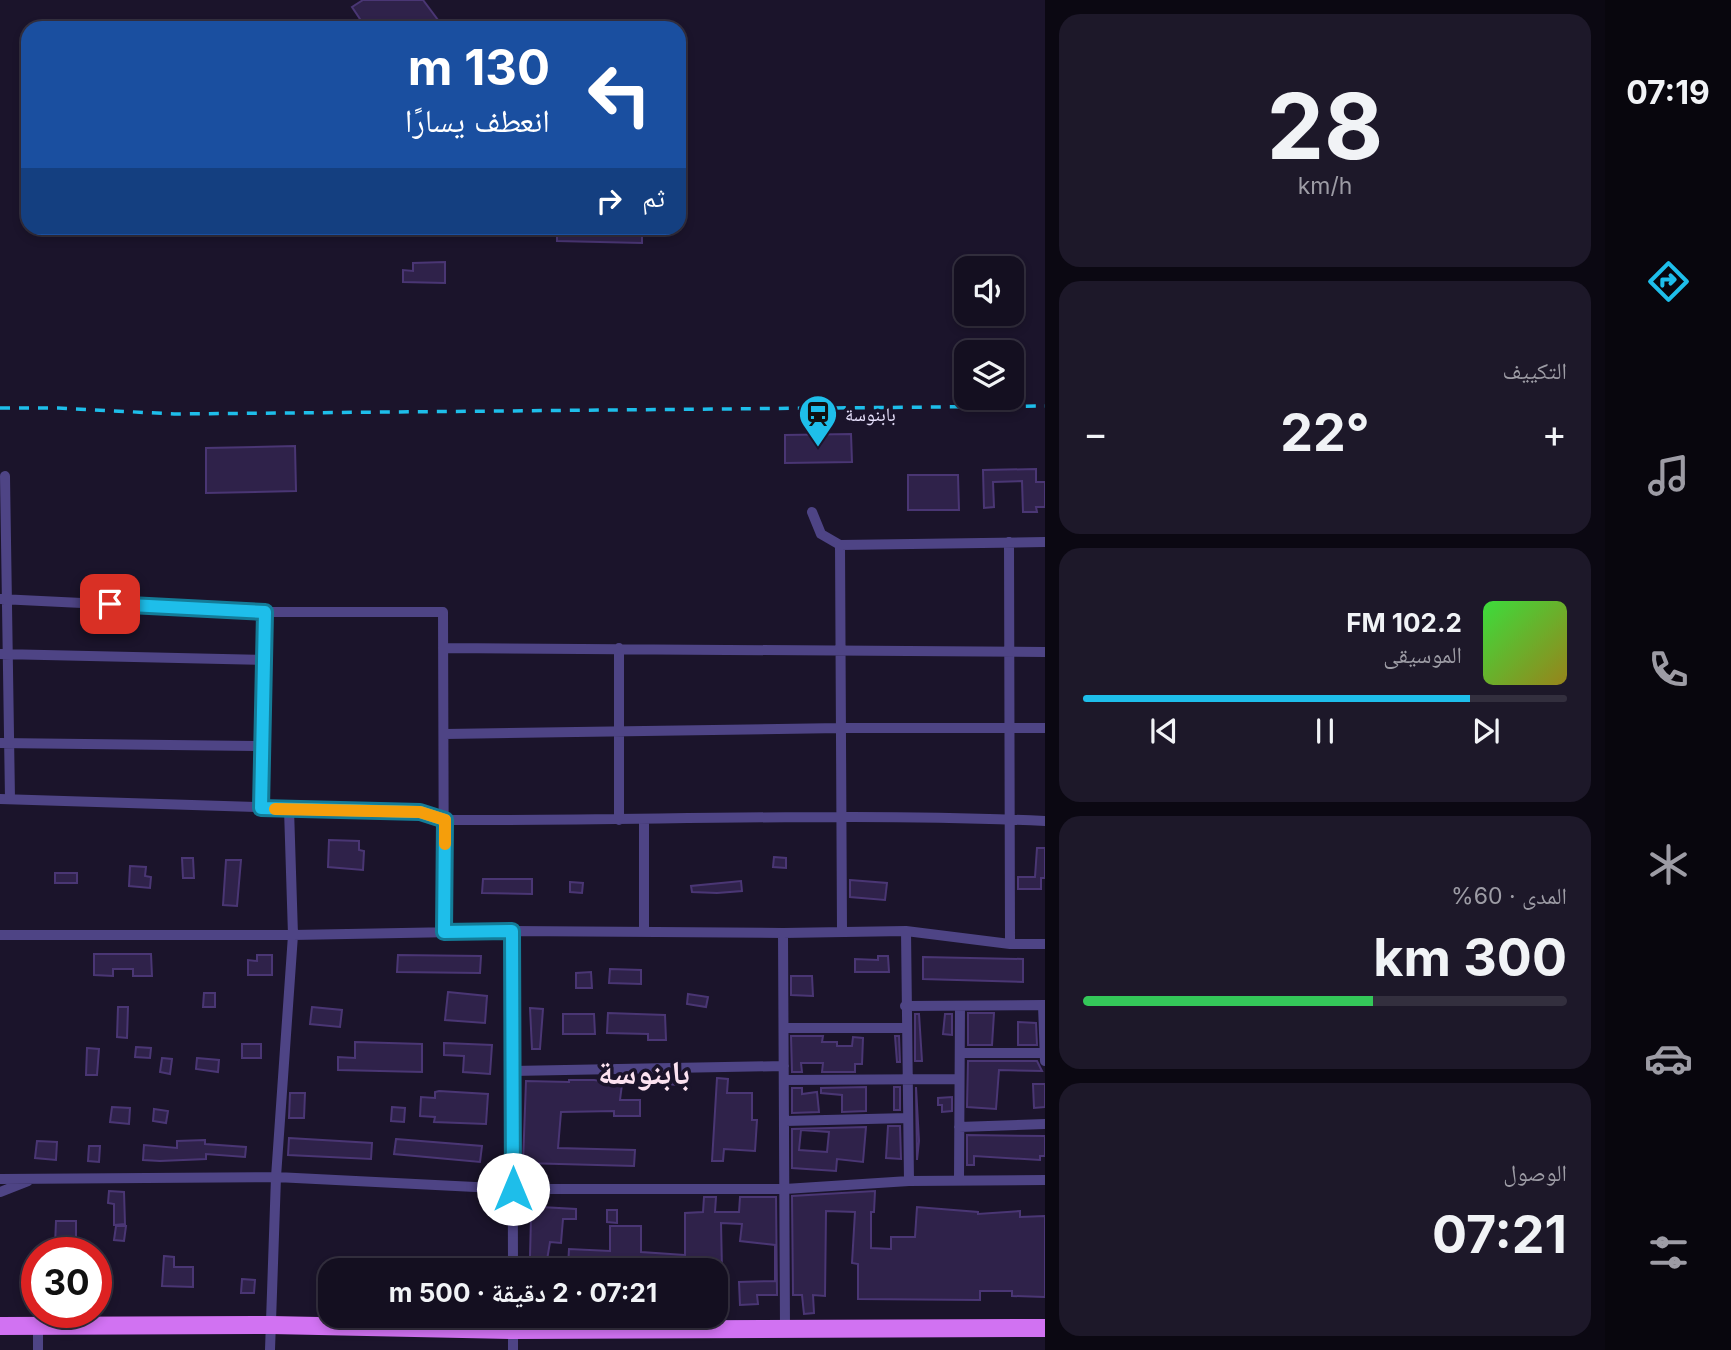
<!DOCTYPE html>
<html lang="ar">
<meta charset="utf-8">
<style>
body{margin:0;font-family:Inter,"Noto Naskh Arabic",sans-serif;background:#1d1829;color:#f1f3f6;direction:rtl;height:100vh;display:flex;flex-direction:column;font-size:26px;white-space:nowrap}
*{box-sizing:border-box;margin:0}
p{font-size:23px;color:#9d9ca5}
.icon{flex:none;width:38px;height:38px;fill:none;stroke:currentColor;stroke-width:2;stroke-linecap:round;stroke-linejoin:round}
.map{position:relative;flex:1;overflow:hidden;direction:ltr}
.panel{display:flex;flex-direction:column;gap:14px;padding:14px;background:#0b0812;width:560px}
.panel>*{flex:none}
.banner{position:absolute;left:21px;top:21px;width:665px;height:214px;border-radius:21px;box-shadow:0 4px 10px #0003,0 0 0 2px #332f3e;direction:rtl;background:#1a4fa0;color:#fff;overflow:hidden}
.buttons{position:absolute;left:954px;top:256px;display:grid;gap:14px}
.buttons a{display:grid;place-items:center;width:70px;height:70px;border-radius:14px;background:#140f20;box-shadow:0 4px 10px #0003,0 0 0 2px #332f3e;font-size:35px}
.speed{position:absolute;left:21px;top:1237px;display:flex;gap:14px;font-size:35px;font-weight:700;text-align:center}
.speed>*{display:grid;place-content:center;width:91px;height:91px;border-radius:50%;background:#140f20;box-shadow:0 4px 10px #0003,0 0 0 2px #332f3e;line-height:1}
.speed .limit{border:10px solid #d22;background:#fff;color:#111}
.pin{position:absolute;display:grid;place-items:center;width:60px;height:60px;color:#fff;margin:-30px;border-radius:14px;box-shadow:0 4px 10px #0006}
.me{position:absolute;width:77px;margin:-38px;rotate:0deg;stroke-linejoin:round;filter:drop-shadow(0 0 5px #0008)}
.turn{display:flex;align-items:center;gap:24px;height:147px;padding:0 21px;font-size:32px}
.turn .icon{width:91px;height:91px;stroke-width:2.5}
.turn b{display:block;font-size:49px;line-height:60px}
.then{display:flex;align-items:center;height:66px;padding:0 21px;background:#0003;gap:14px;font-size:26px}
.big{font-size:52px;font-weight:700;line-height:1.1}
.panel .card{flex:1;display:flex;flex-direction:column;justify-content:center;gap:10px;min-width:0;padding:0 24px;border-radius:21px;background:#1d1829}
.panel .dial{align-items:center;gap:0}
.dial b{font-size:91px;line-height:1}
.song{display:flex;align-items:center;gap:21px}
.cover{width:84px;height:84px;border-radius:10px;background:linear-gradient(135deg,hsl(120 70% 55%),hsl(50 70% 35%))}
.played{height:7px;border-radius:4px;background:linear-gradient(90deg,#1ebeea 80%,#332f3e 80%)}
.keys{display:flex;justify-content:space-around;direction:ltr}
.heat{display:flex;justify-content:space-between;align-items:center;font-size:38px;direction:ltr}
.charge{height:10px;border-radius:5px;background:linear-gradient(90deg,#34c759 60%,#332f3e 0)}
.trip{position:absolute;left:318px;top:1258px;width:410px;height:70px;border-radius:21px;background:#140f20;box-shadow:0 4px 10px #0003,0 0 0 2px #332f3e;font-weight:700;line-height:70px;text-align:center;direction:rtl}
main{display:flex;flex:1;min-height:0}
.menu{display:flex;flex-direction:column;width:126px;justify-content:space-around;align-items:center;background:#08060d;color:#9d9ca5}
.menu .icon{width:49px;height:49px}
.menu .selected{color:#1ebeea}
.menu b{font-size:32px;color:#f1f3f6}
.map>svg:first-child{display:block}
.building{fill:#2f224a;stroke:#4a3674;stroke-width:2;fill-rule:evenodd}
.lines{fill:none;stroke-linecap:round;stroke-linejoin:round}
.minor{stroke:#4e4485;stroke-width:10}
.primary{stroke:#d172f2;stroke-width:18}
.rail{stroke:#1ebeea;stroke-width:3.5;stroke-dasharray:10 9;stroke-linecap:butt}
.route-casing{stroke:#147c98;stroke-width:18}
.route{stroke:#1ebeea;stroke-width:12}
.slow{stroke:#f59e0b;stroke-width:12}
.labels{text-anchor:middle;stroke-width:7;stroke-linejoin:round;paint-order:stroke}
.poi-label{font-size:19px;fill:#e7e1fc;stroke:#1b142b;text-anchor:start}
.town-label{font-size:33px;font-weight:bold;fill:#fce2f0;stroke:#1b142b}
</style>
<main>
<nav class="menu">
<b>07:19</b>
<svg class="icon selected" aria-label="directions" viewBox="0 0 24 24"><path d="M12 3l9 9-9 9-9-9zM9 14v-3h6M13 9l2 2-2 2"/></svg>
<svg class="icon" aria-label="music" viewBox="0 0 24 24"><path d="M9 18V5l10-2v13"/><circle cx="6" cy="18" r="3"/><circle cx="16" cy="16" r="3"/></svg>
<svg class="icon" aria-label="phone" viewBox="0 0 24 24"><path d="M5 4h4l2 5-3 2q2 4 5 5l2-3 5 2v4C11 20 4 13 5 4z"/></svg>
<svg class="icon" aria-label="climate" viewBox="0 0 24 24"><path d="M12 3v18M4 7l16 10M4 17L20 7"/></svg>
<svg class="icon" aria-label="car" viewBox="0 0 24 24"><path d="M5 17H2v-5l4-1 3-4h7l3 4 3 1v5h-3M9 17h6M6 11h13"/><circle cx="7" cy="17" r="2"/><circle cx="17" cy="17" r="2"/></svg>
<svg class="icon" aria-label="filters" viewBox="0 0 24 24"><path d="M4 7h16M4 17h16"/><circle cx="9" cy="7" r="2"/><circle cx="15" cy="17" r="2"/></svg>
</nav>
<section class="panel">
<div class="card dial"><b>28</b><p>km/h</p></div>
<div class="card"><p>التكييف</p>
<div class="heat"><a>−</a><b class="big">22°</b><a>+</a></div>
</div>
<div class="card">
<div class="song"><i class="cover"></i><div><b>102.2 FM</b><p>الموسيقى</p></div></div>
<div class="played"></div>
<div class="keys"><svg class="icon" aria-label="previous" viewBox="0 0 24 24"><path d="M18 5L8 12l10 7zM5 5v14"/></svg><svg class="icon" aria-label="pause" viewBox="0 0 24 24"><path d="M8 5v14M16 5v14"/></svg><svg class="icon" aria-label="next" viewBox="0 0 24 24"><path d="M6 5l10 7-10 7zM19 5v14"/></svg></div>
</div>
<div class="card"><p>المدى · 60%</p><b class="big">300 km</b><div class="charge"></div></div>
<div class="card"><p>الوصول</p><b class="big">07:21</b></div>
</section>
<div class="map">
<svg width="1045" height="1350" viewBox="0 0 1045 1350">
<rect width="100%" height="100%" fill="#1b142b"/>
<path class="building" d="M363,0H423L444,28H366L352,7Z
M557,228H642V243L557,241Z
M445,262V283L403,282V270L413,271V263Z
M851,434L852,462L785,463V435Z
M295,446L296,491L206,493V448Z
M1036,469V482H1045V507H1036L1037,512H1023L1022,481L993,482L994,507L984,508L983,470Z
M908,475H958L959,510H908Z
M329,840L359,841V850L364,851L363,870L328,867Z
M1037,848H1045V878H1041V889H1018V877H1035Z
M774,857L786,858V868L773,867Z
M182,858H193L194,878H183Z
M226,860H241L237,906L223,905Z
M130,866L146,867L145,876L151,877L150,888L129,886Z
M55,873H77V883H55Z
M483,879H532V894L482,893Z
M850,880L887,883L885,900L850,897Z
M741,881L742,891L717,893L692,892L691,886Z
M570,882L583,883L582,893L570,892Z
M94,954H151L152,976H133V969H113V976L94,975Z
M257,955H272V975H248V960L257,961Z
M398,955L481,956L480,973L397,972Z
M878,956H888L889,972H855V959L878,960Z
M923,957L1023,959V982L923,979Z
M610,969L641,970V984L609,983Z
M591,972L592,988H576V973Z
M791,976H812L813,996L791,995Z
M448,992L487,996L485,1023L445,1020Z
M204,993H215V1007H203Z
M688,994L708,997L706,1007L687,1004Z
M118,1007H128L127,1038L117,1037Z
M312,1007L342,1010L340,1027L310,1024Z
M530,1008L543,1009L540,1049H532Z
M608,1013L665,1015L666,1040H648V1034L607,1033Z
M968,1013H994L992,1045H968Z
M563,1014H594L595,1034H563Z
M915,1014H919L922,1061H915Z
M945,1014H952V1035L943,1034Z
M1018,1022L1036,1023L1037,1045H1018Z
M791,1036H823L822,1042H837V1046H852L853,1037L863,1038L862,1064H855V1072H822L823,1063H801L802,1072H792Z
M895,1036H899L900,1062H897Z
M355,1042L422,1044V1072L338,1070V1057L355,1058Z
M444,1043L492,1045L490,1074L463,1072L464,1056L444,1055Z
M242,1044H261V1058H242Z
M136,1047L151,1048L150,1058L135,1057Z
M87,1048L99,1049L97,1075H86Z
M162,1058L172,1059L170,1074L160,1072Z
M197,1058L219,1060L218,1072L196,1069Z
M968,1061H1037L1042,1071L999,1070L996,1109L967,1107Z
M664,1076H679V1085L664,1084Z
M717,1078L728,1079L727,1093H752V1120H757L755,1151L724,1149L723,1161H712Z
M569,1080H594L622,1084L620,1100H640V1116H614V1111L561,1112L558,1148L635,1150L634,1166L523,1163L526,1081L569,1082Z
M1033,1084H1045V1107L1034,1108Z
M866,1087V1111L842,1112V1095L821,1093V1088Z
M894,1087H900V1110H894Z
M916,1087L919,1141L917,1160Z
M792,1088H802V1094L817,1092L819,1112L792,1113Z
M439,1091L488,1094L486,1124L434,1122L435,1117L420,1116L421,1097L435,1098V1092Z
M290,1093H305L304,1118H289Z
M952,1097V1111L942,1112V1105H938V1098Z
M112,1107L130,1108L129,1124L110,1122Z
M392,1107L405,1108L404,1122L391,1121Z
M154,1109L168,1111L166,1123L153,1121Z
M888,1126H900L901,1159L886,1158Z
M866,1127L863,1162L837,1159L836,1171L792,1168V1129ZM801,1130L829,1132L827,1152L799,1150Z
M967,1135L1045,1136V1156H1040V1160L974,1156V1165H967Z
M289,1138L372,1143L371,1159L288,1155Z
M396,1139L482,1146L480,1162L394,1154Z
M205,1140V1144L246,1147L245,1157L206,1154V1159L160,1161L143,1160L144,1145L177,1148V1141Z
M37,1141L57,1142L56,1160L35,1158Z
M89,1146H100L99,1162L88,1161Z
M109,1191L124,1192L125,1224L114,1225V1204L108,1203Z
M875,1191L874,1212H871V1248L891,1249V1237H915L917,1207L978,1212V1214L1020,1211V1217L1045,1216V1297L1012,1296V1291H980V1300L858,1299V1264L852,1263L855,1212L826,1211L825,1296L813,1295L814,1313L804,1314L802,1295H793L792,1196Z
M704,1197H716L715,1212H739L740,1197H776L777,1295H757L758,1304L740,1305L739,1282L775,1281V1245L740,1241L742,1224L721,1223L722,1270L644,1267V1270L568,1266L569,1249L610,1251V1226H641V1252L685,1255V1213L703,1212Z
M523,1206L576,1209V1219H563L561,1243L550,1242L547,1260L530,1257L531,1217H523Z
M607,1210H617V1223L607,1222Z
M56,1221H76V1244L55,1245Z
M116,1226H126L124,1241L114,1240Z
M164,1256L174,1257V1267H193V1287L162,1286Z
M242,1279L255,1280L254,1293H241Z"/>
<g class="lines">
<path class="minor" d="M5,476L10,799
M812,512L821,534L840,545L842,932
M1009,542L1010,944
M840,545L1045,542
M0,599L265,612H443L444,932
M443,648L1045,652
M619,648V820
M0,654L265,660
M445,734L841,728H1045
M0,743L263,746
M0,799L420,812L445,820C645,821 845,812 1045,821
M261,808L265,612
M644,820V931
M512,931L513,1270
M906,931L909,1181
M783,933L785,1330
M0,935H293L512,931L783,933L906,931L1010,944H1045
M1043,1005L1045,1061
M905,1006L1045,1005
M785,1028H906
M960,1053H1045
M512,1071L784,1066
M784,1080L959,1079
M785,1121L908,1118
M959,1127L1045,1124
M0,1179L276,1177L513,1189H785L909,1181L1045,1180
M959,1180L960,1006
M0,1192L28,1181
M38,1350V1326
M270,1350L276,1177L293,935L289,809
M513,1350V1316"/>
<path class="primary" d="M0,1326L271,1325L513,1330L1045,1328"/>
<path class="rail" d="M0,408H58L174,414L1045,406"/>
</g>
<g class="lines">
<g class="route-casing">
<path id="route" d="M110,604L265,612L261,808L420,812L445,820L444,932L512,931L513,1189"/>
</g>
<use href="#route" class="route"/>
<path class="slow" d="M275,809L420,812L445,820V844"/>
</g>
<defs>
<g id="station-pin" transform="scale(2.0125)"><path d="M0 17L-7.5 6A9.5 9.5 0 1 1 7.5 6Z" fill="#1ebeea" stroke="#1b142b"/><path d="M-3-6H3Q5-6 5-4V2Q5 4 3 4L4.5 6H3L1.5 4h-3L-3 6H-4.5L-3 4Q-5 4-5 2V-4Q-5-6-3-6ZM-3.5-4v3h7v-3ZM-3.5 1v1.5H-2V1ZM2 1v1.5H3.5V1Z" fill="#111"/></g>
</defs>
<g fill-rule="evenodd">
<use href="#station-pin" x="818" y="414"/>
</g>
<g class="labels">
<g class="poi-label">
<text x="845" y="421">بابنوسة</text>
</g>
<g class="town-label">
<text x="644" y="1084">بابنوسة</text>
</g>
</g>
</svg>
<div class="buttons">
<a><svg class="icon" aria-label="sound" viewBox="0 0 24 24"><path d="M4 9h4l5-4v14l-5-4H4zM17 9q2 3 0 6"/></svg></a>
<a><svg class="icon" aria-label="layers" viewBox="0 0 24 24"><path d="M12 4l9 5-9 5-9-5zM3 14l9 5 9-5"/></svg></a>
</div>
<div class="speed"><div class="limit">30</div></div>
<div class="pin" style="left:110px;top:604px;background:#d93025"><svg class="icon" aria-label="arrive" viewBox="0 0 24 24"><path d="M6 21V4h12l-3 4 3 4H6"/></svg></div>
<svg class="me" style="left:513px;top:1189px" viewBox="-20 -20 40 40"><circle r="19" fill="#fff"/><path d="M0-13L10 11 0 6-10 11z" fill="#1ebeea"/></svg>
<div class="trip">07:21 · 2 دقيقة · 500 m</div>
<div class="banner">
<div class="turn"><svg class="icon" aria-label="left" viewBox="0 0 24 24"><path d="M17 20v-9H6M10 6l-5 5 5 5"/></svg><div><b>130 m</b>انعطف يسارًا</div></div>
<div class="then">ثم<svg class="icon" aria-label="right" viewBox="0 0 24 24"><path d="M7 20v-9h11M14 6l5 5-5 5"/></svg></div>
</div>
</div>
</main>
